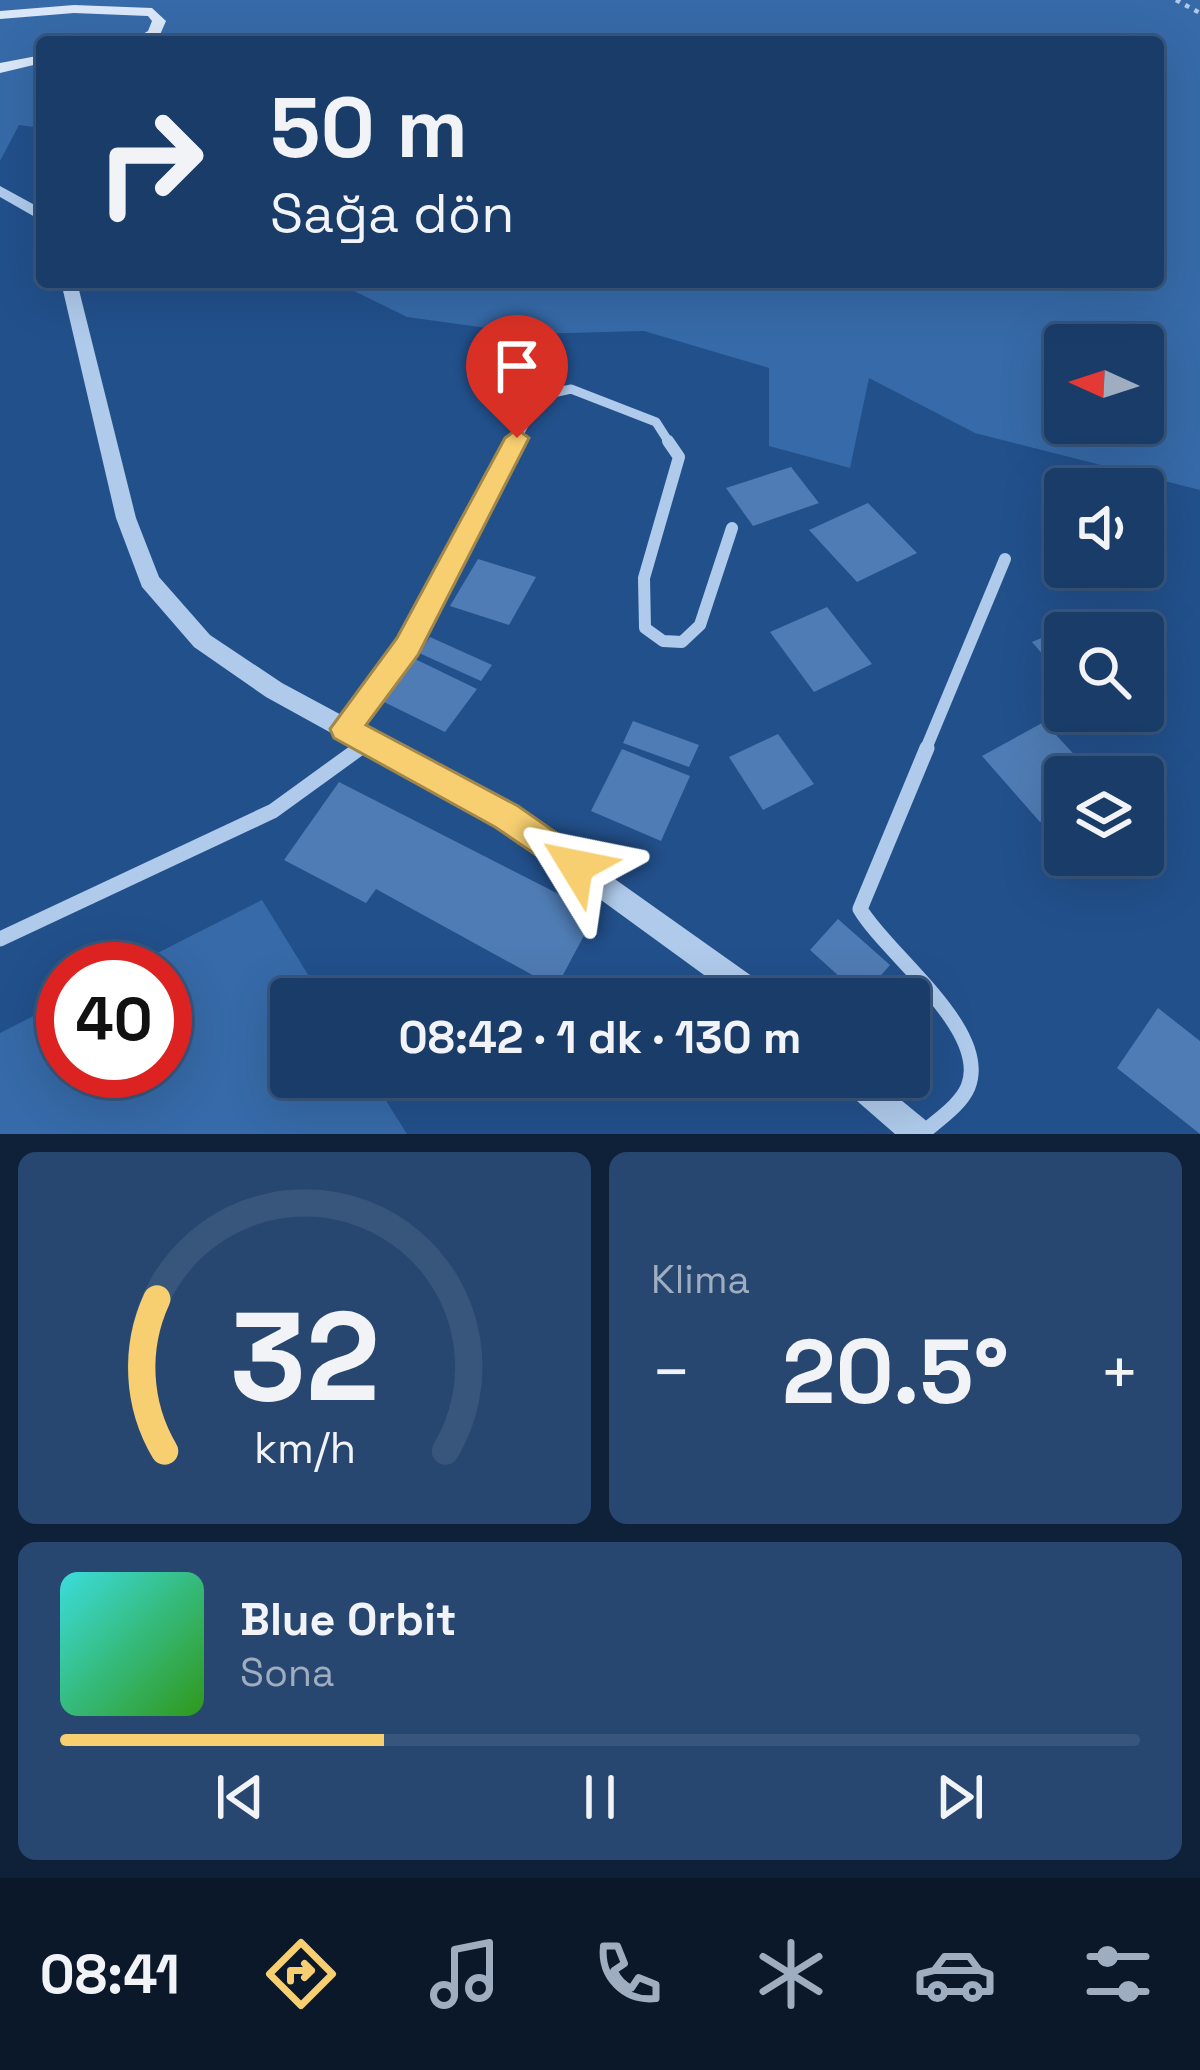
<!DOCTYPE html>
<html lang="tr">
<meta charset="utf-8">
<style>
body{margin:0;font-family:"Space Grotesk",sans-serif;background:#274771;color:#f1f3f6;height:100vh;display:flex;flex-direction:column;font-size:45px;white-space:nowrap}
*{box-sizing:border-box;margin:0}
p{font-size:39px;color:#9fadc0}
.icon{flex:none;width:66px;height:66px;fill:none;stroke:currentColor;stroke-width:2;stroke-linecap:round;stroke-linejoin:round}
.map{position:relative;height:1134px;overflow:hidden}
.side{display:flex;flex-direction:column;gap:18px;padding:18px;background:#0e2139;flex:1}
.side>*{flex:none}
.banner{position:absolute;left:36px;top:36px;width:1128px;height:252px;border-radius:12px;box-shadow:0 12px 48px #0002,0 0 0 3px #38567c;background:#1a3c68;color:#f1f3f6;overflow:hidden}
.needle{width:78px;rotate:273deg}
.buttons{position:absolute;left:1044px;top:324px;display:grid;gap:24px}
.buttons a{display:grid;place-items:center;width:120px;height:120px;border-radius:12px;background:#1a3c68;box-shadow:0 12px 48px #0002,0 0 0 3px #38567c;font-size:60px}
.speed{position:absolute;left:36px;top:942px;display:flex;gap:24px;font-size:60px;font-weight:700;text-align:center}
.speed>*{display:grid;place-content:center;width:156px;height:156px;border-radius:50%;background:#1a3c68;box-shadow:0 12px 48px #0002,0 0 0 3px #38567c;line-height:1}
.speed .limit{border:18px solid #d22;background:#fff;color:#111}
.pin{position:absolute;display:grid;place-items:center;width:102px;height:102px;color:#fff;margin:-123px -51px;border-radius:50% 50% 50% 0;rotate:-45deg;box-shadow:0 0 12px #0007}
.pin .icon{rotate:45deg}
.me{position:absolute;width:132px;margin:-66px;rotate:305deg;stroke-linejoin:round;filter:drop-shadow(0 0 9px #0008)}
.turn{display:flex;align-items:center;gap:42px;height:252px;padding:0 36px;font-size:54px}
.turn .icon{width:156px;height:156px;stroke-width:2.5}
.turn b{display:block;font-size:84px;line-height:102px}
.big{font-size:90px;font-weight:600;line-height:1.1}
.side .card{flex:1;display:flex;flex-direction:column;justify-content:center;gap:18px;min-width:0;padding:0 42px;border-radius:18px;background:#274771}
.side .dial{align-items:center;gap:0}
.dial svg{height:312px;overflow:visible;fill:none;stroke:#38567c;stroke-width:7;stroke-linecap:round;text-anchor:middle}
.dial text{fill:#f1f3f6;stroke:none}
.song{display:flex;align-items:center;gap:36px}
.cover{width:144px;height:144px;border-radius:18px;background:linear-gradient(135deg,hsl(180 70% 55%),hsl(110 70% 35%))}
.played{height:12px;border-radius:6px;background:linear-gradient(90deg,#f7cf71 30%,#38567c 30%)}
.keys{display:flex;justify-content:space-around;direction:ltr}
.heat{display:flex;justify-content:space-between;align-items:center;font-size:66px;direction:ltr}
.side .tiles{flex:1;display:grid;gap:18px;grid-template-columns:1fr 1fr}
.card:last-child{grid-column:span 2}
.trip{position:absolute;left:270px;top:978px;width:660px;height:120px;border-radius:12px;background:#1a3c68;box-shadow:0 12px 48px #0002,0 0 0 3px #38567c;font-weight:600;line-height:120px;text-align:center}
.dock{display:flex;height:192px;justify-content:space-around;align-items:center;background:#0a182a;color:#9fadc0}
.dock .icon{width:84px;height:84px}
.dock .current{color:#f7cf71}
.dock b{font-size:54px;color:#f1f3f6}
.map>svg:first-child{display:block}
.green{fill:#366aa8;fill-rule:evenodd}
.building{fill:#4f7cb4}
.lines{fill:none;stroke-linecap:round;stroke-linejoin:round}
.path{stroke:#afcaeb;stroke-width:4.5;stroke-dasharray:4.5 6;stroke-linecap:butt}
.minor-far2{stroke:#afcaeb;stroke-width:9}
.minor-far1{stroke:#afcaeb;stroke-width:12}
.minor{stroke:#afcaeb;stroke-width:15}
.tertiary{fill:#afcaeb;fill-rule:evenodd}
.secondary{fill:#dae7f8;fill-rule:evenodd}
.route{fill:#f7cf71;stroke:#a18749;stroke-width:3}
</style>
<div class="map">
<svg width="1200" height="1134" viewBox="0 0 1200 1134">
<rect width="100%" height="100%" fill="#22508b"/>
<path class="green" d="M0,0H1200V490L975,433L869,378L850,468L769,446V368L644,331L530,334L407,317L348,288L271,282H1158V42H42V128L19,125L0,161ZM1065,345H1143V423H1065Z
M262,900L323,999H291V1077H371L407,1134H0V1033L63,1001V1071H165V969H126Z"/>
<path class="building" d="M791,467L819,503L753,526L726,488Z
M868,503L917,553L857,582L809,530Z
M478,559L536,577L509,625L450,606Z
M827,607L872,664L814,692L770,632Z
M1081,621L1093,633H1065V680L1032,642Z
M430,637L492,665L481,681L419,653Z
M413,658L477,689L445,732L380,700Z
M633,721L699,745L689,767L623,743Z
M1044,722L1095,777H1065V807L1040,822L982,756Z
M778,734L814,784L763,810L729,757Z
M622,749L690,776L661,841L591,811Z
M339,782L596,913L556,988L376,889L366,903L284,860Z
M838,919L890,965L862,997L810,950Z
M1158,1008L1200,1041V1134L1117,1068Z"/>
<g class="lines">
<path class="path" d="M1176,0L1200,13"/>
<path class="minor-far2" d="M514,444L539,396L571,389L656,422L670,444"/>
<path class="minor-far1" d="M668,441L679,457L644,578L645,628L663,641L682,642L700,625L732,528
M345,729L408,647L516,441
M356,751L369,742
M925,751L1005,559"/>
<path class="minor" d="M0,939L273,811L360,748
M922,1134C937,1120 960,1106 968,1087C991,1030 887,955 860,909L927,748"/>
<path class="tertiary" d="M0,186L42,209V221L0,197Z
M61,282H77L136,518L159,577L210,635L282,683L516,809L770,989L774,999H737L498,825L266,697L194,647L142,587L116,518Z
M837,1077H873L929,1123L933,1134H895L841,1087Z"/>
<path class="secondary" d="M74,5L152,8L166,21L159,37L148,42H129L148,31L152,21L148,16L74,13L0,19V11Z
M42,55V63L0,73V63Z"/>
</g>
<path class="route" d="M517,429L529,438L418,655L366,725L518,806L588,855L593,866L588,877L576,882L495,827L334,738L330,729L397,638L505,438Z"/>
</svg>
<div class="buttons">
<a><svg class="needle" viewBox="-14 -14 28 28"><path d="M0-13l5 13h-10z" fill="#e53935"/><path d="M0 13l5-13h-10z" fill="#9fadc0"/></svg></a>
<a><svg class="icon" aria-label="sound" viewBox="0 0 24 24"><path d="M4 9h4l5-4v14l-5-4H4zM17 9q2 3 0 6"/></svg></a>
<a><svg class="icon" aria-label="search" viewBox="0 0 24 24"><circle cx="10" cy="10" r="6"/><path d="M15 15l6 6"/></svg></a>
<a><svg class="icon" aria-label="layers" viewBox="0 0 24 24"><path d="M12 4l9 5-9 5-9-5zM3 14l9 5 9-5"/></svg></a>
</div>
<div class="speed"><div class="limit">40</div></div>
<div class="pin" style="left:517px;top:438px;background:#d93025"><svg class="icon" aria-label="arrive" viewBox="0 0 24 24"><path d="M6 21V4h12l-3 4 3 4H6"/></svg></div>
<svg class="me" style="left:576px;top:866px" viewBox="-20 -20 40 40"><path d="M0-17L14 15 0 8-14 15z" fill="#f7cf71" stroke="#fff" stroke-width="4"/></svg>
<div class="trip">08:42 · 1 dk · 130 m</div>
<div class="banner">
<div class="turn"><svg class="icon" aria-label="right" viewBox="0 0 24 24"><path d="M7 20v-9h11M14 6l5 5-5 5"/></svg><div><b>50 m</b>Sağa dön</div></div>
</div>
</div>
<section class="side">
<div class="tiles">
<div class="card dial"><svg viewBox="0 0 100 80">
<path d="M14 69A42 42 0 1 1 86 69"/>
<path d="M14 69A42 42 0 0 1 12 30" stroke="#f7cf71"/>
<text x="50" y="56" font-size="32" font-weight="700">32</text>
<text x="50" y="72" font-size="11">km/h</text>
</svg></div>
<div class="card"><p>Klima</p>
<div class="heat"><a>−</a><b class="big">20.5°</b><a>+</a></div>
</div>
<div class="card">
<div class="song"><i class="cover"></i><div><b>Blue Orbit</b><p>Sona</p></div></div>
<div class="played"></div>
<div class="keys"><svg class="icon" aria-label="previous" viewBox="0 0 24 24"><path d="M18 5L8 12l10 7zM5 5v14"/></svg><svg class="icon" aria-label="pause" viewBox="0 0 24 24"><path d="M8 5v14M16 5v14"/></svg><svg class="icon" aria-label="next" viewBox="0 0 24 24"><path d="M6 5l10 7-10 7zM19 5v14"/></svg></div>
</div>
</div>
</section>
<nav class="dock">
<b>08:41</b>
<svg class="icon current" aria-label="directions" viewBox="0 0 24 24"><path d="M12 3l9 9-9 9-9-9zM9 14v-3h6M13 9l2 2-2 2"/></svg>
<svg class="icon" aria-label="music" viewBox="0 0 24 24"><path d="M9 18V5l10-2v13"/><circle cx="6" cy="18" r="3"/><circle cx="16" cy="16" r="3"/></svg>
<svg class="icon" aria-label="phone" viewBox="0 0 24 24"><path d="M5 4h4l2 5-3 2q2 4 5 5l2-3 5 2v4C11 20 4 13 5 4z"/></svg>
<svg class="icon" aria-label="climate" viewBox="0 0 24 24"><path d="M12 3v18M4 7l16 10M4 17L20 7"/></svg>
<svg class="icon" aria-label="car" viewBox="0 0 24 24"><path d="M5 17H2v-5l4-1 3-4h7l3 4 3 1v5h-3M9 17h6M6 11h13"/><circle cx="7" cy="17" r="2"/><circle cx="17" cy="17" r="2"/></svg>
<svg class="icon" aria-label="filters" viewBox="0 0 24 24"><path d="M4 7h16M4 17h16"/><circle cx="9" cy="7" r="2"/><circle cx="15" cy="17" r="2"/></svg>
</nav>
